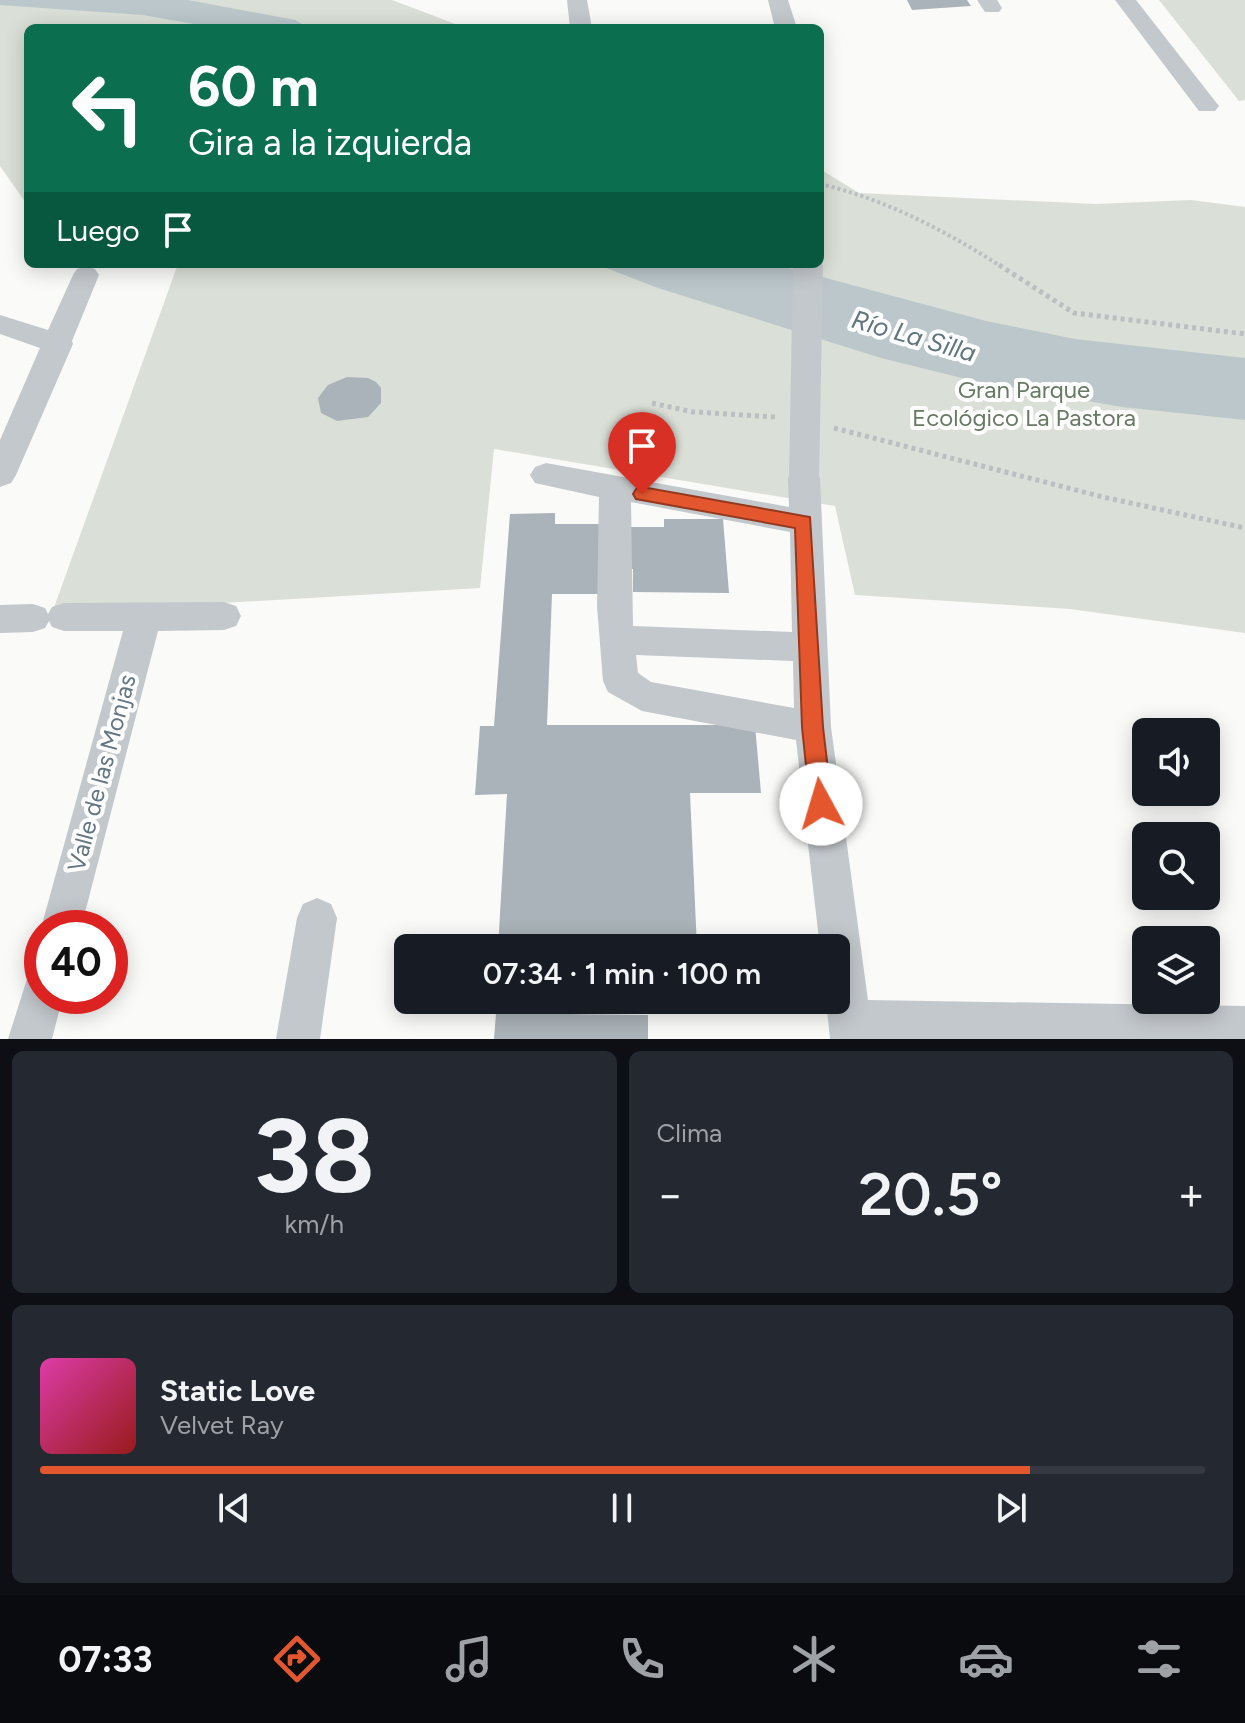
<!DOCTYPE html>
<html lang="es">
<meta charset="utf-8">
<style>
body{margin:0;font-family:Figtree,sans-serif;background:#242831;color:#f1f3f6;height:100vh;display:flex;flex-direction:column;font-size:30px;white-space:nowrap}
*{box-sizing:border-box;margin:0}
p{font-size:26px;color:#9ea1a6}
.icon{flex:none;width:44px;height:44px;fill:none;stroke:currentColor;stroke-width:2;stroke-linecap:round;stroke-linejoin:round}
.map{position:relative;height:1039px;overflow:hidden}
.panel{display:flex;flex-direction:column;gap:12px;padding:12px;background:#0d0f14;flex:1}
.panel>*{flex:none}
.hud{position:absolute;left:24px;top:24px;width:800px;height:244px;border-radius:12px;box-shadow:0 4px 20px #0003;background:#0b6e4f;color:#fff;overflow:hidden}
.tools{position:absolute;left:1132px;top:718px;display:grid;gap:16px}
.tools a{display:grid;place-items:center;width:88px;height:88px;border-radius:12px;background:#171b24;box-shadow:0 4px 20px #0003;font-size:40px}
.speed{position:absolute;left:24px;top:910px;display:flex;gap:16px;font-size:40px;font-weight:700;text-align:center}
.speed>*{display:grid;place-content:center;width:104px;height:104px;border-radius:50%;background:#171b24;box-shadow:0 4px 20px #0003;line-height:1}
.speed .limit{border:12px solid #d22;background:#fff;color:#111}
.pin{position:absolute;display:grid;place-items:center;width:68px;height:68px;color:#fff;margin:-82px -34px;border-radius:50% 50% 50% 0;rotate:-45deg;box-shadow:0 0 8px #0007}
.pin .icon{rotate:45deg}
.me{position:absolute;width:88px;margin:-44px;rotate:354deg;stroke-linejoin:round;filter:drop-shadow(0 0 6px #0008)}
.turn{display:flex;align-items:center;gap:28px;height:168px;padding:0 32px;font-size:36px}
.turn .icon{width:104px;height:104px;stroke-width:2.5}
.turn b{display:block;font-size:56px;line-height:68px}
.then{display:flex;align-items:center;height:76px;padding:0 32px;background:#0003;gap:16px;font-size:30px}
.big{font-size:60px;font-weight:600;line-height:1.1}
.panel .card{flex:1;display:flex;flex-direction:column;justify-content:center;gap:12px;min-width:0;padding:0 28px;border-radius:12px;background:#242831}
.panel .dial{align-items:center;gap:0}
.dial b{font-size:104px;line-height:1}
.song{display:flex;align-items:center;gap:24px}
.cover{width:96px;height:96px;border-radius:12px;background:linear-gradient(135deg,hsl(320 70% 55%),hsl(0 70% 35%))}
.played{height:8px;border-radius:4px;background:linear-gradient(90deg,#e4572e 85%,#363941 85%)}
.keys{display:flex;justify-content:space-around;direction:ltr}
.heat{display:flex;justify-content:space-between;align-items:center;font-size:44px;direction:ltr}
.panel .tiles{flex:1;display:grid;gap:12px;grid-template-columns:1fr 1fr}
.card:last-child{grid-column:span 2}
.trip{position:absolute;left:394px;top:934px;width:456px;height:80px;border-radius:12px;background:#171b24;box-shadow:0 4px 20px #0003;font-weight:600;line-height:80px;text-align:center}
.tab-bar{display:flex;height:128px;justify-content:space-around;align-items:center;background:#090b0e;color:#9ea1a6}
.tab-bar .icon{width:56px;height:56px}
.tab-bar .current{color:#e4572e}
.tab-bar b{font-size:36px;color:#f1f3f6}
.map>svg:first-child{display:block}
.green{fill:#dadfd7}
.water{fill:#bbc7cb}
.building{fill:#aab3b9}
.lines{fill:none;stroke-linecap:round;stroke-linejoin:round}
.path-far1{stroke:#bbbfc2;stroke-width:4;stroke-dasharray:3 3;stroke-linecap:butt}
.path{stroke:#bbbfc2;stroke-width:5;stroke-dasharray:4 4;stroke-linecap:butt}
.minor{fill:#c3c8cc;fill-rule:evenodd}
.minor-bridge-far1{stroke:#c3c8cc;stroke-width:24}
.minor-bridge{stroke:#c3c8cc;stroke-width:30}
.route{fill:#e4572e;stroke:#94391e;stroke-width:2}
.labels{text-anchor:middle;stroke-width:8;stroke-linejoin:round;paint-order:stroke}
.park-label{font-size:24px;fill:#687a64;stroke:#fff}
.street-label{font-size:24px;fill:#657683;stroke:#fff}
.water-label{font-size:26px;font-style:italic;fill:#60757c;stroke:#fff}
</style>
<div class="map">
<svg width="1245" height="1039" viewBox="0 0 1245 1039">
<rect width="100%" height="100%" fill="#fafaf8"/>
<path class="green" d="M0,0H392L466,28H28V206L0,166Z
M1159,0H1245V100L1239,101Z
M820,169L859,193L1096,204L1191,200L1245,207V633L1070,609L855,595L835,506L494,449L480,588L52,613L178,264H820Z"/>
<path class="water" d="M0,0H188L295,20L309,28H216L143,15L0,5Z
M596,264H774L986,321L1075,339L1245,358V420L1122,407L970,380L881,358L658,288Z"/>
<path class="building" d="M907,0H967L971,6L912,10Z
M347,377L368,378L376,382L381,388V403L368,417L337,421L321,413L318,398L328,385Z
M555,513V524H609V594H552L547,725H755L761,793H690L697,948H498L507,794L475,795L480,726H494L510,514Z
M664,519H723L729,593L633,592V569H627L631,527H664Z
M496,1013L648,1015V1039H494Z"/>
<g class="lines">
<path class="path-far1" d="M820,184C885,199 946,231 1002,267"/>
<path class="path" d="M999,265L1074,313L1245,334
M652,403L693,412L777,417
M834,428L1103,497L1245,528"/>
<path class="minor" d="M567,0H587L592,28H570Z
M768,0H788L797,28H775Z
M977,0H997L1002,8L999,12H985Z
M1115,0H1136L1215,101L1219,106L1215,111H1199Z
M86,266L95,269L99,275L72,341L73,344L16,475L11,483L0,487V440L40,348L0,334V315L48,330L73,275L77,269Z
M546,463L789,507L788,478L793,470L804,466L815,470L820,478L831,727L868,1000L1245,1006V1039H830L826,1000H836V948H820L796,740L642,711L608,692L603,681L597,606L599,497L535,483L530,475L535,467ZM631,502L790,532L792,632L633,626ZM636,655L793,661L794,708L651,682L638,673Z
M224,602L236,606L241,616L236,626L224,630L158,631L81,928H42V931L41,928L123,631H64L52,627L49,621L45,628L33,632L0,633V605L33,604L45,608L48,614L52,607L64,603Z
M317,898L331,904L337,918L320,1039H276L297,918L303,904Z
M42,973V996H63L52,1039H8L27,979Z"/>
<path class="minor-bridge-far1" d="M808,267V264"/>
<path class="minor-bridge" d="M804,478L808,265"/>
</g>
<path class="route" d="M642,487L810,517L823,727L832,804L829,812L821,814L814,812L810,804L802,727L795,528L636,499L633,494L636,489Z"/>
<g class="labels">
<g class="park-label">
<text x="1024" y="398">Gran Parque<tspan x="1024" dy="28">Ecológico La Pastora</tspan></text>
</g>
<g class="street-label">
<text transform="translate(102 773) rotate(-75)" y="8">Valle de las Monjas</text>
</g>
<g class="water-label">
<text transform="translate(914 336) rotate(16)" y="9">Río La Silla</text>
</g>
</g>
</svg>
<div class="tools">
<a><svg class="icon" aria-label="sound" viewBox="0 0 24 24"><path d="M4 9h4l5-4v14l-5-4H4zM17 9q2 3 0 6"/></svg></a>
<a><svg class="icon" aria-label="search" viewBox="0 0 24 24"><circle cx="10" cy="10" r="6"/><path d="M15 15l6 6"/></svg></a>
<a><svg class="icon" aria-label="layers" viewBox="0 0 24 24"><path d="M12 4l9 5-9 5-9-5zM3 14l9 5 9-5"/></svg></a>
</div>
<div class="speed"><div class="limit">40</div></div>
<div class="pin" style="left:642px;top:494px;background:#d93025"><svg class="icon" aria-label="arrive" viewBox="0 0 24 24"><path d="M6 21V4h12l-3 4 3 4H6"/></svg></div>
<svg class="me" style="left:821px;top:804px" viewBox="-20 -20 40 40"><circle r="19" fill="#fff"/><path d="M0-13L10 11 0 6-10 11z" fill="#e4572e"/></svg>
<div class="trip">07:34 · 1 min · 100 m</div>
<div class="hud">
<div class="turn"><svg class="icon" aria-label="left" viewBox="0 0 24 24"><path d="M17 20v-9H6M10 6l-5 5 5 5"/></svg><div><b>60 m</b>Gira a la izquierda</div></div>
<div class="then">Luego<svg class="icon" aria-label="arrive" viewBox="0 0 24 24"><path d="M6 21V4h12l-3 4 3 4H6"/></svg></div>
</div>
</div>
<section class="panel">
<div class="tiles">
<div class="card dial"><b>38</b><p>km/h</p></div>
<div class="card"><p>Clima</p>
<div class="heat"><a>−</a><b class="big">20.5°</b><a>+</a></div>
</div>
<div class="card">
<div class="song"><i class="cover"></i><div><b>Static Love</b><p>Velvet Ray</p></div></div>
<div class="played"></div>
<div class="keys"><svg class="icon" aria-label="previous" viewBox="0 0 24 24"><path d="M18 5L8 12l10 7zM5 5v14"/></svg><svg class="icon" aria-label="pause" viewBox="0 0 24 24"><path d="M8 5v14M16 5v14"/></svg><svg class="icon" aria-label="next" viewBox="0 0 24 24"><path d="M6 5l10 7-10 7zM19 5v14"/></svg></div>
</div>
</div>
</section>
<nav class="tab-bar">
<b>07:33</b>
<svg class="icon current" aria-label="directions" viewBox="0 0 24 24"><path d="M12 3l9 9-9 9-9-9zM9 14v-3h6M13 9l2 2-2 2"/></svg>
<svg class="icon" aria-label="music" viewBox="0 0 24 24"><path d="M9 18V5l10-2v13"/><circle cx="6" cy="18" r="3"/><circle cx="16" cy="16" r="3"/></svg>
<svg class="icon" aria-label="phone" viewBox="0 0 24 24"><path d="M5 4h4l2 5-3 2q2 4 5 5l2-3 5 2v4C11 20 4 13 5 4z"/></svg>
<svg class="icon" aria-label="climate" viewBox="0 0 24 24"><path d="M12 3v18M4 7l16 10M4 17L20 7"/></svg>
<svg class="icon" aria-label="car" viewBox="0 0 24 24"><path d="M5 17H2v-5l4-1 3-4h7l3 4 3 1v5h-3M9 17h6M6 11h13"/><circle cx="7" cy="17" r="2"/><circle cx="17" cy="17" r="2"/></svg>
<svg class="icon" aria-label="filters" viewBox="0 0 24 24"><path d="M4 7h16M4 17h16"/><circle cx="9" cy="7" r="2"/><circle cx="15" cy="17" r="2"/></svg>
</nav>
